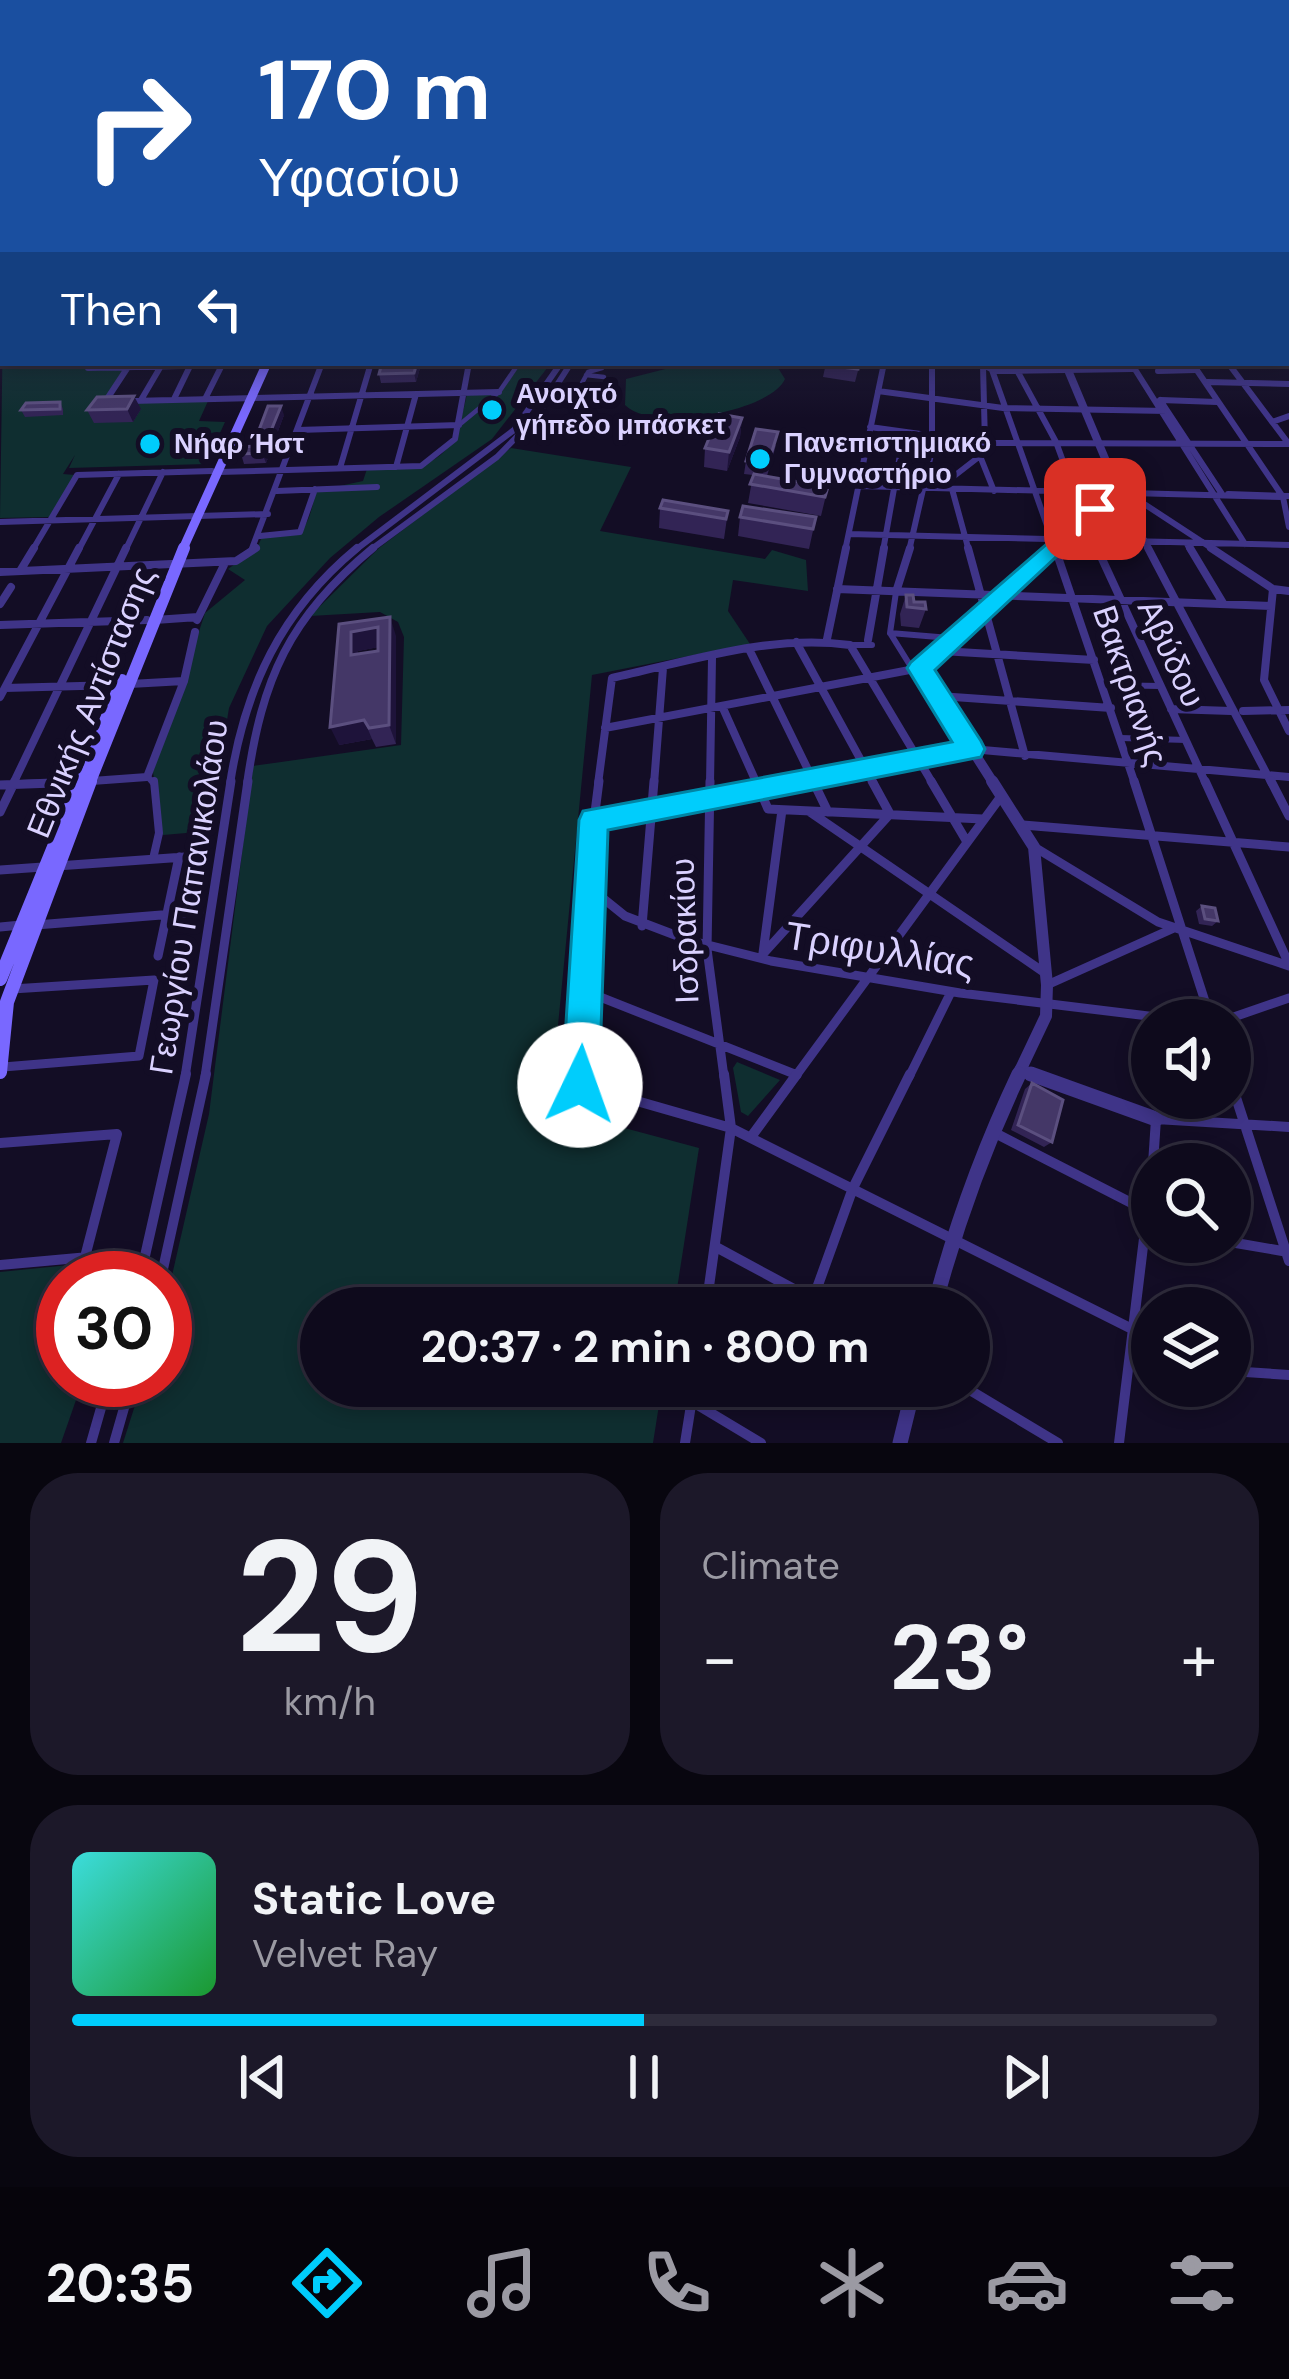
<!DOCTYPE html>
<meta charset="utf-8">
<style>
body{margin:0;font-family:"DM Sans",sans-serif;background:#1c1829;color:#f1f3f6;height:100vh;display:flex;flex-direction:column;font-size:45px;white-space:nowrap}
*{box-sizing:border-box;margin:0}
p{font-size:39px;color:#9b9aa3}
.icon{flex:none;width:66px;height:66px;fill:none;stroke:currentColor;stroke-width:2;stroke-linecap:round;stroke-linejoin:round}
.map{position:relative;height:1443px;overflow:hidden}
.side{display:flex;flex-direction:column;gap:30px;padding:30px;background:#08060f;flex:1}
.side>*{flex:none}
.banner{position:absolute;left:0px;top:0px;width:1290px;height:366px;box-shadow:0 6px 18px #0003,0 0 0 3px #2e2b3b;background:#1a4fa0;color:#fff;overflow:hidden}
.tools{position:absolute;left:1131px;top:999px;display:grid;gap:24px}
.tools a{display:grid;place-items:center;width:120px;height:120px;border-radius:50%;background:#0e0a1c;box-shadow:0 6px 18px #0003,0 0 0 3px #2e2b3b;font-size:60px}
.speed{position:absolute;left:36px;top:1251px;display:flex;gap:24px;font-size:60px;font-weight:700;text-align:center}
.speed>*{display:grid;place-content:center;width:156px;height:156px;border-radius:50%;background:#0e0a1c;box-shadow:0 6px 18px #0003,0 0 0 3px #2e2b3b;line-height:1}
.speed .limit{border:18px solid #d22;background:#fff;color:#111}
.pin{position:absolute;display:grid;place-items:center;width:102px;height:102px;color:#fff;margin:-51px;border-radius:24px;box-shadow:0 6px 18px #0006}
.me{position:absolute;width:132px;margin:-66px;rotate:3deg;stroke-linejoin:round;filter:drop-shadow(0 0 9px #0008)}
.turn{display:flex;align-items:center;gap:42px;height:252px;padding:0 60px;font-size:54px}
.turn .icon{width:156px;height:156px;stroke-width:2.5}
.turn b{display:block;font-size:84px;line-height:102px}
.then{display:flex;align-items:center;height:114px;padding:0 60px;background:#0003;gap:24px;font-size:45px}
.big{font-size:90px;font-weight:700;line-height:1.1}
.side .tile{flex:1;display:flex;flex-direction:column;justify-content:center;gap:18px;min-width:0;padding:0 42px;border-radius:48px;background:#1c1829}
.side .dial{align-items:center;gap:0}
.dial b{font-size:156px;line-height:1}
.song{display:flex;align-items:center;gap:36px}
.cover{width:144px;height:144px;border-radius:18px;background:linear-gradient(135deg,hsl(180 70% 55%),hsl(130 70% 35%))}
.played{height:12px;border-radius:6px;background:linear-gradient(90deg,#00cdfc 50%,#2e2b3b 50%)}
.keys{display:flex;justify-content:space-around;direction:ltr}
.heat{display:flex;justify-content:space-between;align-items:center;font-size:66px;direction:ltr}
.side .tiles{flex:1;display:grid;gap:30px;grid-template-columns:1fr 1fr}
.tile:last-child{grid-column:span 2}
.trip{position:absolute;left:300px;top:1287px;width:690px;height:120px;border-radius:60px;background:#0e0a1c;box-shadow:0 6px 18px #0003,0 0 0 3px #2e2b3b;font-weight:700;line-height:120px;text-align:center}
.tabs{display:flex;height:192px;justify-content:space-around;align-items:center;background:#06040b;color:#9b9aa3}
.tabs .icon{width:84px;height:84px}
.tabs .current{color:#00cdfc}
.tabs b{font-size:54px;color:#f1f3f6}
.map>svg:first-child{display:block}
.green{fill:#0f2e30}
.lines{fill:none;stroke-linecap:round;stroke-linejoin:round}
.pedestrian-far2{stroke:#3f3488;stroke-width:4.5}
.pedestrian-far1{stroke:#3f3488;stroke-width:6}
.pedestrian{stroke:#3f3488;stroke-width:8}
.minor-far4{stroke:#3f3488;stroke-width:4.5}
.minor-far3{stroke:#3f3488;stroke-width:6}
.minor-far2{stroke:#3f3488;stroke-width:8}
.minor-far1{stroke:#3f3488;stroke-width:9}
.minor{stroke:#3f3488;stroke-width:10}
.tertiary-far4{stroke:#3f3488;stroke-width:6}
.tertiary-far3{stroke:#3f3488;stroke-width:8}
.tertiary-far2{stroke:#3f3488;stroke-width:10}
.tertiary-far1{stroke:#3f3488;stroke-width:12}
.tertiary{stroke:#3f3488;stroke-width:15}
.secondary-far2{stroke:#7968ff;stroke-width:9}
.secondary-far1{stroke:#7968ff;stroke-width:12}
.secondary{stroke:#7968ff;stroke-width:14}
.wall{fill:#322455;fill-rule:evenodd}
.shaded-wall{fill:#1e133a}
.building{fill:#443767;stroke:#5b4f7f;stroke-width:3;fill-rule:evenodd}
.route{fill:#00cdfc;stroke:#0085a4;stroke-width:3}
.poi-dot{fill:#00cdfc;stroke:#130d25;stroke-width:4.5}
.labels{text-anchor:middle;stroke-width:12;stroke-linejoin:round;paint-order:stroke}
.far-poi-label{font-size:27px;font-weight:bold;fill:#dad1ff;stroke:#130d25;text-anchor:start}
.street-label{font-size:33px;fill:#dad1ff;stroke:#130d25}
.near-street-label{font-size:39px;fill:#dad1ff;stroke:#130d25}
</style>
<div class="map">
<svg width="1289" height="1443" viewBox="0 0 1289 1443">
<rect width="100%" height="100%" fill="#130d25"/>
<path class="green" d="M3,320V363L130,368L108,402L208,401L199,421L225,422L206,464L69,468L75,455L63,474L75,475L50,517L0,518Z
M522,363H551L492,439L379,517L330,558L267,626L229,708L209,831L163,835L153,772L205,613L245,580L228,569L257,548L262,537C306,533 306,534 316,491L363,481L367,469C435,468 452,465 467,394H499Z
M689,363H775L785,379C770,412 653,433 625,405L626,379Z
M511,448L631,467L600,531L765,559L772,550L806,560L808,591L733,580L728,611L750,644L592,675L550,1108L699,1148L674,1308H321V1386H662L653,1443H123L143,1380H165V1306L209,1114L253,766L401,745L404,637L398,622L380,612L310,616L379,548Z
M737,1062L780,1080L748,1116L741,1112L733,1068Z
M119,1260L114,1278H63V1380H83L61,1443H0V1272Z"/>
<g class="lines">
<path class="pedestrian-far2" d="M586,375L604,377
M582,383L588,372L602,368
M459,425L499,392L519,363
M1075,494L1093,540"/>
<path class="pedestrian-far1" d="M896,592L890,633L913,670
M890,633L950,638
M850,645H872
M1103,685L1160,686
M1121,738L1186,740
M148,777L154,784"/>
<path class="pedestrian" d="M153,859L159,833L154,781"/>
<path class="minor-far4" d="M980,363L985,366
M199,366L327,363"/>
<path class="minor-far3" d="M980,363L995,371L1132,369
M1013,363L1056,442L1075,494
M1131,363L1245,544
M1192,363L1283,497L1289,527
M1228,363L1288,443
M88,368L327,363
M992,370L1056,551
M1158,371L1195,370
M1207,382L1289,384
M878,391L1003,408L1167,411
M174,399L191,364
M205,399L223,363
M141,400L161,366
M1160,400L1222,494
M1161,400L1217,402
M131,401L499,392
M105,402L130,364
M1272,422L1289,416
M870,427L985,443L1289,444
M298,430L459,425
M867,443L931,452
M980,456L994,491
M396,467L416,394
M340,468L371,363
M219,472L421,466L455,439L469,363
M858,486L1283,497
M940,487L980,456L985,443L983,366
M952,489L969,551
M277,491L377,487
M1119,493L1150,551
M1228,494L1289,496
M1132,496L1216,551
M0,522L268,514
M849,534L1289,545
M260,536L300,532L315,489
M1094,542L1098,551
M1187,544L1191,551
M32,551L77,475L212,471
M78,551L119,474
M125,551L163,472
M251,551L322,363
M354,551L514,430L561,363
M369,551L497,457L537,416L571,363
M845,551L884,363
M883,551L904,432
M909,551L932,450V363"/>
<path class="minor-far2" d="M968,548L1025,756
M1055,548L1135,784
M1097,548L1206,784
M1148,548L1272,784
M1190,548L1223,603
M1211,548L1273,589L1289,591
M20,571L34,548
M0,572L236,561L256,548
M837,589L1271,606
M1273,589L1264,680L1289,731
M896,592L910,548
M0,604L11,587
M155,620L198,617
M197,620L224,565
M0,625L147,620
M827,639L846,548
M868,640L884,548
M796,642L874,784
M750,651L815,784
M941,651L1094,660
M130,684L184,681
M5,688L118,685
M939,696L1111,708
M0,697L79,548
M722,706L757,784
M1171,709L1231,711
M1243,711L1289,710
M605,728L920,668
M92,781L147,777L184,681L195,632
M13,784L126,548
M20,784L80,782
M230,784C245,687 281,611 357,548
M247,784C262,679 289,617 373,548
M598,784L612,678C690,661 770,634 850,645L933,784
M654,784L663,668
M710,784L712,658
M783,784L971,749L1289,777"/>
<path class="minor-far1" d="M710,781L707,949L724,1077
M756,781L768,809L983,819
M813,781L828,812
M931,781L967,842
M1134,781L1211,1020
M1205,781L1289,964
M1271,781L1289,816
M0,785L80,782
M0,812L15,781
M810,812L1045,973
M593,820L799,781
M1023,825L1289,847
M1036,848L1158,922L1289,966
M0,870L199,856
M589,887L625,916L688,940L771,961L960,993L1181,1020
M36,925L199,912
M642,926L654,781
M0,927L21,925
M763,953L782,810
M763,954L890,814L872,781
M158,956L179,857
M1047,985L1174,928
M585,991L797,1075
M1225,1020L1289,998
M3,1067L139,1056L154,980L12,989
M185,1077L231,781
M205,1077L248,781
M581,1077L590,851L599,781
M795,1077L1002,795
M909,1077L951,992"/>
<path class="minor" d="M581,1074V1085L731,1128L1152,1339
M1230,1079L1289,1261
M993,1132L1151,1213
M751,1137L797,1074
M0,1143L117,1134L85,1257
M1153,1164L1156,1119L1289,1127
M1230,1242L1288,1252
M716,1247L829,1308
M0,1265L100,1256
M140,1278L186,1074
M161,1278L206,1074
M813,1299L853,1188L910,1074
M706,1308L731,1128L724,1074
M1230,1371L1289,1375
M963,1386L1058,1443
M691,1401L761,1443
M91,1443L109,1380
M114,1443L132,1380
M685,1443L694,1386
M1119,1443L1152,1173"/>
<path class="tertiary-far4" d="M1,216L3,221"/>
<path class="tertiary-far3" d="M1047,551L1117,487L1065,363"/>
<path class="tertiary-far2" d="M994,784L920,668L1050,548"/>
<path class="tertiary-far1" d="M992,781L1034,847L1047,985L1046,1016L1017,1077
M1020,1070L1039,1077"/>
<path class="tertiary" d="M1031,1074L1156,1119
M934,1308C955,1227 983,1150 1019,1074
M900,1443L914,1386"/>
<path class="secondary-far2" d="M182,551L267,363"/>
<path class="secondary-far1" d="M79,784L122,680
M89,784L184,548"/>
<path class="secondary" d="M0,979L81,781
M0,1072L7,1002L90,781"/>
</g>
<path class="wall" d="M382,363H419L420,368L416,382L381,383L379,374Z
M826,363H860L855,382L823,377Z
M60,402L63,409V415L25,417L21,410Z
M141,409L133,422L94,423L87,410Z
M284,415L266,463L244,464L241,454L253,446Z
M742,418L740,437L727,471L704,467L705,448Z
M776,445L767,476L828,487L821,516L748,503L753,475L744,474L746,461Z
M660,508L728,511L724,539L659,528Z
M740,517H816L809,549L738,536Z
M906,595L926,609L919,628L901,626L900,614Z
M339,624L396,636V744L376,747L372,739L339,745ZM378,647V651L358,654V651Z
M1202,906L1218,921L1212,926L1199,924L1196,911Z
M1032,1083L1052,1142L1044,1147L1011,1130L1025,1089Z"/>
<path class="shaded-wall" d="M417,363H419L420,368L416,382L414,373Z
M134,396L141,409L133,422L127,409Z
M281,406L284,415L266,463L262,453Z
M742,418L740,437L727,471L729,452Z
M390,617L396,636V744L389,725Z
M378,627L384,646L358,651V674L351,655V632Z
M364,720L372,739L339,745L330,727Z"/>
<path class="building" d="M382,363H417L414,373L379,374Z
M826,363H859L858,369L825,365Z
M134,396L127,409L87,410L97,397Z
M60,402V409L21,410L26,403Z
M268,406H281L262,453L241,454L243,447L253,446Z
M719,414L742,418L729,452L705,448Z
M756,429L778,432L768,464L746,461Z
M754,474L828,487L825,497L750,484Z
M663,500L728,511L726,519L660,508Z
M743,506L816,517L813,529L740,517Z
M906,595H913L914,602H925L926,609L907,607Z
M390,617L389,725L369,728L364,720L330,727L339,624ZM378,627V651L351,655V632Z
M1202,906L1215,908L1218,921L1205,919Z
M1032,1083L1063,1100L1052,1142L1018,1125Z"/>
<linearGradient id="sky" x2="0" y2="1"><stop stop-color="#0a0714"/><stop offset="0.52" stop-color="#333551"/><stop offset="1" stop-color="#333551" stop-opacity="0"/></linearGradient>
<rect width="1289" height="418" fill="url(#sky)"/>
<path class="route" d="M1095,502L1102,504V514L935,670L981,741L985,749L981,757L608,830L599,1085L593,1098L580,1103L568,1098L562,1085L579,820L583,811L952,742L907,668L911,662Z"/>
<g class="poi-dot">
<circle cx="492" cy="410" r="12"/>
<circle cx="150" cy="444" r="12"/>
<circle cx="760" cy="459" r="12"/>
</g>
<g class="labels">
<g class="far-poi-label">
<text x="516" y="403">Ανοιχτό<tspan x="516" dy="31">γήπεδο μπάσκετ</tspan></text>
<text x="784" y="452">Πανεπιστημιακό<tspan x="784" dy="31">Γυμναστήριο</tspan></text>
<text x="174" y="453">Νήαρ Ήστ</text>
</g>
<g class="street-label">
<text transform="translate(1172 653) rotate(65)" y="12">Αβύδου</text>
<text transform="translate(1131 685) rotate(71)" y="12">Βακτριανής</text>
<text transform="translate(90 702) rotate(-68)" y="12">Εθνικής Αντίστασης</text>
<text transform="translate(188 897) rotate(-81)" y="12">Γεωργίου Παπανικολάου</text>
<text transform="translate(684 931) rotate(-92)" y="12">Ισδρακίου</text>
</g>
<g class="near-street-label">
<text transform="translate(880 949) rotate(9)" y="14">Τριφυλλίας</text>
</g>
</g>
</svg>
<div class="tools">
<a><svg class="icon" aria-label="sound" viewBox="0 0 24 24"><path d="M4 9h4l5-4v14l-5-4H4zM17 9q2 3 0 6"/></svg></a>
<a><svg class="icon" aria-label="search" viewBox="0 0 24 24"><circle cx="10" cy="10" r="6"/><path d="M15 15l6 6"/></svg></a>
<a><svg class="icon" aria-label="layers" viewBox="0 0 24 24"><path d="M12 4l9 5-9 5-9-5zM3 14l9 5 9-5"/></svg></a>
</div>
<div class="speed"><div class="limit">30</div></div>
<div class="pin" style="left:1095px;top:509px;background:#d93025"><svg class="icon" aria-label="arrive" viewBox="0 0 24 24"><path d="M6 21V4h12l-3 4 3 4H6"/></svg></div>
<svg class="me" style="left:580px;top:1085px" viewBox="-20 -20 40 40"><circle r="19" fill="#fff"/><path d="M0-13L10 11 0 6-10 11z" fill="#00cdfc"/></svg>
<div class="trip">20:37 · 2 min · 800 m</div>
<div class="banner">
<div class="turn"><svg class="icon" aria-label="right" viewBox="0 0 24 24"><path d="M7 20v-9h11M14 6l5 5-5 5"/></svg><div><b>170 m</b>Υφασίου</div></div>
<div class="then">Then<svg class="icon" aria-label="left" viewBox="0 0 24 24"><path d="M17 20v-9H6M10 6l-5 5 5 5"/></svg></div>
</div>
</div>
<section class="side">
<div class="tiles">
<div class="tile dial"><b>29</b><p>km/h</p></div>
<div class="tile"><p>Climate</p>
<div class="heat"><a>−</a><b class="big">23°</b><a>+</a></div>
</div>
<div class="tile">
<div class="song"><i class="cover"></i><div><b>Static Love</b><p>Velvet Ray</p></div></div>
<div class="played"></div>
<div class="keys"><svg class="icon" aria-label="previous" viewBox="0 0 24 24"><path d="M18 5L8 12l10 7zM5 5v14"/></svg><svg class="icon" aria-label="pause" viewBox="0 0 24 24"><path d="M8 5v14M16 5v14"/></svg><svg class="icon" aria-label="next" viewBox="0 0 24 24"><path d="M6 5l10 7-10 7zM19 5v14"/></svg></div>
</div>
</div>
</section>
<nav class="tabs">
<b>20:35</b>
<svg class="icon current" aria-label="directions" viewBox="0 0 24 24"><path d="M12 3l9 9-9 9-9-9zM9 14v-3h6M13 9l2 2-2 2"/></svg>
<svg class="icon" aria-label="music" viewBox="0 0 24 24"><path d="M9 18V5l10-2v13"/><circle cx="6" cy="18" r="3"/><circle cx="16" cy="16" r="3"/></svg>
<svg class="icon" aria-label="phone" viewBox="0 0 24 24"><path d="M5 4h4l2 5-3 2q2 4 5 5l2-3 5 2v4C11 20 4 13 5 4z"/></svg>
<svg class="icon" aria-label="climate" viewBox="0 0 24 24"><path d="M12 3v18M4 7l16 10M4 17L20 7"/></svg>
<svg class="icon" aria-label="car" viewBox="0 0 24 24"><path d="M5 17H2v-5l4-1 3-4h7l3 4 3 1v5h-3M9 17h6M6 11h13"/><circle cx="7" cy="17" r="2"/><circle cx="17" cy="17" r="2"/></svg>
<svg class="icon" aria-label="filters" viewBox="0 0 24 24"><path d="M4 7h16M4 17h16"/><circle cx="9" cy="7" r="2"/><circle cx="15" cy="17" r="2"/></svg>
</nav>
